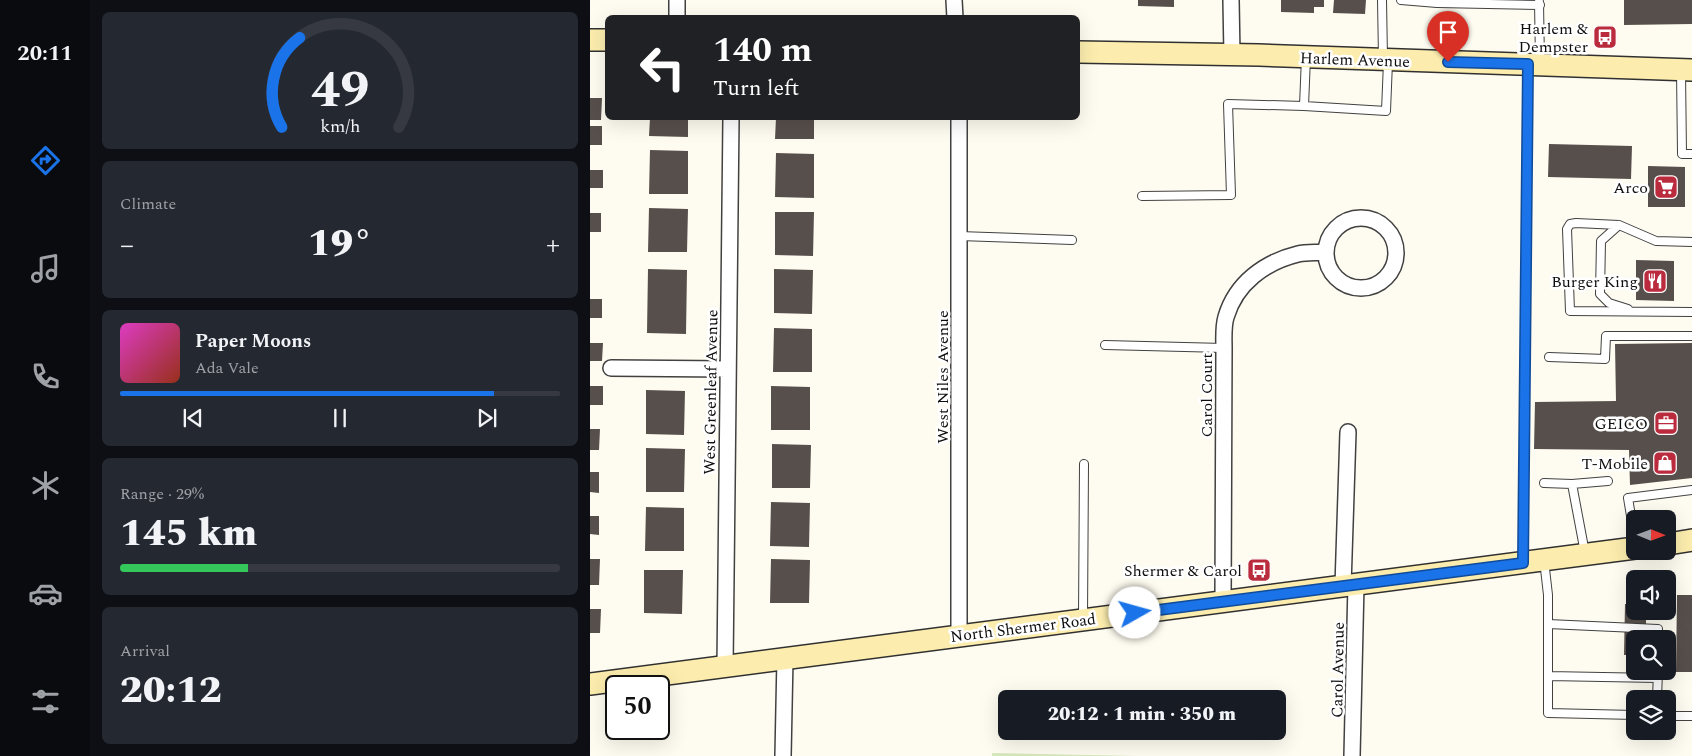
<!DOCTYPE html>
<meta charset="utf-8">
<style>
body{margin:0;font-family:Spectral,serif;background:#242831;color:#f1f3f6;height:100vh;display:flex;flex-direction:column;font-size:19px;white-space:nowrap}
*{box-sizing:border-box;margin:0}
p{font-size:16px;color:#9ea1a6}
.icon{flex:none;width:28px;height:28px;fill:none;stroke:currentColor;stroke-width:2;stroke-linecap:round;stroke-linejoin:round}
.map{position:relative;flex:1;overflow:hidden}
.side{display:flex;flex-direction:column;gap:12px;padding:12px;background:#0d0f14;width:500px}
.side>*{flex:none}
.banner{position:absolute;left:15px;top:15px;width:475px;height:105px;border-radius:8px;box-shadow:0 5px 20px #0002;background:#202124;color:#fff;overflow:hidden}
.needle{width:32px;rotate:91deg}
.buttons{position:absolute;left:1036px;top:510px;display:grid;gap:10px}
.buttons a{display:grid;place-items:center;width:50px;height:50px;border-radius:8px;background:#171b24;box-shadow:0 5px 20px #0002;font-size:25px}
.speed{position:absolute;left:15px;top:675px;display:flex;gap:10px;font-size:25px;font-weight:700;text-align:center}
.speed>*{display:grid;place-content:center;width:65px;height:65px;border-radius:50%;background:#171b24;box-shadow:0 5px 20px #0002;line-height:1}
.speed .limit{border:2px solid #111;border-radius:8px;background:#fff;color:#111}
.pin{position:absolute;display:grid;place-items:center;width:42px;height:42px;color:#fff;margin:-51px -21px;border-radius:50% 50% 50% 0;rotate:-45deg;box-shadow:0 0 5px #0007}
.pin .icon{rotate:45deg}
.me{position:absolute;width:55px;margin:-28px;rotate:83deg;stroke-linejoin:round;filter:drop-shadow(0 0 4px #0008)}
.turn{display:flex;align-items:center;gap:18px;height:105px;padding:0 25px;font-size:22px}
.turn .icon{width:65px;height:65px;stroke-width:2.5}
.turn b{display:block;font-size:35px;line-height:42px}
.big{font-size:38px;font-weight:800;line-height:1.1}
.side .tile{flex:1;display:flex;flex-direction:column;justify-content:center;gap:8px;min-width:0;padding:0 18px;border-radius:8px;background:#242831}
.side .dial{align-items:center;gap:0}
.dial svg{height:130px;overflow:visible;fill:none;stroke:#363941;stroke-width:7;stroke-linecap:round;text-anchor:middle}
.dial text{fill:#f1f3f6;stroke:none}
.song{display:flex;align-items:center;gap:15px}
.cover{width:60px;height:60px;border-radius:8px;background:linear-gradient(135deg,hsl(310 70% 55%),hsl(10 70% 35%))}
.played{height:5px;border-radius:2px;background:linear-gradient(90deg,#1a73e8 85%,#363941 85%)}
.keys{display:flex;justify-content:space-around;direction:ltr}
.heat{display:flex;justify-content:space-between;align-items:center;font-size:28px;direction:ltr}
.charge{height:8px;border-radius:4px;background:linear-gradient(90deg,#34c759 29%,#363941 0)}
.trip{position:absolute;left:408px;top:690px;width:288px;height:50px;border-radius:8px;background:#171b24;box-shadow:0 5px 20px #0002;font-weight:800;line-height:50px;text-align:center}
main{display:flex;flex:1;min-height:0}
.tabs{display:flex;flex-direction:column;width:90px;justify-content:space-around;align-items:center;background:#090b0e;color:#9ea1a6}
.tabs .icon{width:35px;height:35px}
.tabs .selected{color:#1a73e8}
.tabs b{font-size:22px;color:#f1f3f6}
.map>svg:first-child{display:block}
.park{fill:url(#park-crowns)}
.building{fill:#574f4b}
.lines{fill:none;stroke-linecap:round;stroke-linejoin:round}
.lane-casing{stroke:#414141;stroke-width:10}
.street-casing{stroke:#414141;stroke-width:18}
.secondary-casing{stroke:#303030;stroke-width:24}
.lane{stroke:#fff;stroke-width:8}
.street{stroke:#fff;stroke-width:15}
.secondary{stroke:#fcedae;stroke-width:21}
.route-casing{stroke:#114b97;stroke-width:12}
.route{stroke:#1a73e8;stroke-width:9}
.labels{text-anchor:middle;stroke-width:5;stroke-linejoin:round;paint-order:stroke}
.poi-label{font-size:16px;fill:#0e0e0e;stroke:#fff;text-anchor:end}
.street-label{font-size:16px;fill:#0e0e0e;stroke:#fff}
</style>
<main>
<nav class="tabs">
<b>20:11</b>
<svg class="icon selected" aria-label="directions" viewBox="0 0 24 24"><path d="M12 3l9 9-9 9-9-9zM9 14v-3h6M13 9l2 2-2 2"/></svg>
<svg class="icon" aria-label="music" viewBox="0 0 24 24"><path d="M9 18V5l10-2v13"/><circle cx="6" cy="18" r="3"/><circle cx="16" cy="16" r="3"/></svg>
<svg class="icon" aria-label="phone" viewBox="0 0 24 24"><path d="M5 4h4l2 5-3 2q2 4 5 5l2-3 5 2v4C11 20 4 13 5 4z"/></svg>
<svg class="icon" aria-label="climate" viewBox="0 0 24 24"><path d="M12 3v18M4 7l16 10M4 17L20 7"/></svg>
<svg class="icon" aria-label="car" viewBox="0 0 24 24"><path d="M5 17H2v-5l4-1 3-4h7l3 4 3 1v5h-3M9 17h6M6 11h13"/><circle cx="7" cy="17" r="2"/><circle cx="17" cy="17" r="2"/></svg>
<svg class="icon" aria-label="filters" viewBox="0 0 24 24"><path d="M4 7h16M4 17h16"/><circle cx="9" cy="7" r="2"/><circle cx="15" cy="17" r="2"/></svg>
</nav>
<section class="side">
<div class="tile dial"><svg viewBox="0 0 100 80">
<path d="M14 69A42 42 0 1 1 86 69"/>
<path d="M14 69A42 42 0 0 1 25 14" stroke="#1a73e8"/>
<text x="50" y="56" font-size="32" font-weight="700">49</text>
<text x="50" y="72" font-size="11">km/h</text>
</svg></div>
<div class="tile"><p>Climate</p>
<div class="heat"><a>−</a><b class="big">19°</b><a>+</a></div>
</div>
<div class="tile">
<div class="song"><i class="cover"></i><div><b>Paper Moons</b><p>Ada Vale</p></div></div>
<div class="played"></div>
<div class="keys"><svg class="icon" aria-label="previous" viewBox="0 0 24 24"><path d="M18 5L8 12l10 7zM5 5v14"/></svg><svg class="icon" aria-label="pause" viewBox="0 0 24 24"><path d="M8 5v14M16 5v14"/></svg><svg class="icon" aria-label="next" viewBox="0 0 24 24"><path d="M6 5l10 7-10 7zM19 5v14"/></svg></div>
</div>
<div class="tile"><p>Range · 29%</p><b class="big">145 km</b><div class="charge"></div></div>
<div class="tile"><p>Arrival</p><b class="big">20:12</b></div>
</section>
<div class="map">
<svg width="1102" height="756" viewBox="0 0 1102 756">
<defs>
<pattern id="park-crowns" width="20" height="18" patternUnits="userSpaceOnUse" patternTransform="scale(1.25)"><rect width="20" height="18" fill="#d6e8bb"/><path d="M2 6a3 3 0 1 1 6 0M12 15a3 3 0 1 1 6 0" fill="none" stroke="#b6c6a0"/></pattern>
</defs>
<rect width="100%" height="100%" fill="#fefbf0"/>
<path class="park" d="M402,753L547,756H402Z"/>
<path class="building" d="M548,0H584V7L548,6Z
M691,0H734V7H724V13L691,12Z
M744,0H776L775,14L743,13Z
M1034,0H1102V24L1034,25Z
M0,98H12L11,120H0Z
M60,118H98V137L59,136Z
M186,118H224V139H185Z
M0,126H12V145H0Z
M959,144L1042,146L1041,179L958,177Z
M60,150L98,151V194H59Z
M186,153L224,154V198L185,197Z
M1058,166L1095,167V207H1058Z
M0,170H13V188H0Z
M59,208L98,209L97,252H58Z
M185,212H224L223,256L185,255Z
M0,213H11V232H0Z
M1046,260L1084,261V301L1046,300Z
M58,269L97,270L96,334L57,333Z
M184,269L223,270L222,314L184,313Z
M0,299H12V318H0Z
M184,328L222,329V372H183Z
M0,343H13L12,361H0Z
M1102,343V478L1040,485L1039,450L944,449L945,402L1026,401L1025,344Z
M0,386H13V405H0Z
M181,386L220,387V430H181Z
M56,390L95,391L94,435L56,434Z
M0,429H10L9,450H0Z
M182,444L221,445L220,488H182Z
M56,448L95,449L94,492H56Z
M0,472H9V493L0,492Z
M181,502L220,503L219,547L180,546Z
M56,507L94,508V551H55Z
M0,516H9V535L0,534Z
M0,559H10L9,585H0Z
M181,559L220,560L219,603H180Z
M54,570H93L92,614L54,613Z
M1087,595H1102V672H1086Z
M1035,604H1045V611H1056V639H1045V655H1034Z
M0,609H11L10,633H0Z"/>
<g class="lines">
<g class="lane-casing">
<path id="lane" d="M792,0L793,58
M811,0L847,3L950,5
M949,2L950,63
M716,57L714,106L796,111L798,62
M1091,71L1092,154H1102
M552,196L641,195L638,104L714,106
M1029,225L1011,241L1010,294L1019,303L1038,309
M369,236L482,240
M1102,242L1066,241L1029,225L986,223L980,224L977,229L980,311L1102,312
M515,345L634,348
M959,357L1015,359L1016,336H1102
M954,483L982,484L1018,481
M982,484L995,553
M1045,540L1038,498L1102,490
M954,560L958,595V713L1045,715
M933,561L938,65
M493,618L494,464
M958,624L1068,629V639
M958,676L1067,678
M1067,699L1068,671
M1078,716H1102"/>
</g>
<g class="street-casing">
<path id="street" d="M87,0V18
M364,0L365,18
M641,0L642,55
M736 253a35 35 0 1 1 70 0a35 35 0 1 1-70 0Z
M21,368L138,369
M753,586L758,432
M633,602L634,348C634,339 633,327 636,317C646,283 675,262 708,254C717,252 727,253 736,252
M369,636V118
M135,667L141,118
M193,756L195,658
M762,756L766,584"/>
</g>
<g class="secondary-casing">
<path id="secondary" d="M0,40H18
M488,52L669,55L1102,70
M1078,544L1102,540
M0,684L1045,548"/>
</g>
<use href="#lane" class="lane"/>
<use href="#street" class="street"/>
<use href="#secondary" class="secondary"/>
</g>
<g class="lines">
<g class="route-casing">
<path id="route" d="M545,613L933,563L938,64L858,62"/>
</g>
<use href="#route" class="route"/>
</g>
<defs>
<g id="bus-square" transform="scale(1.25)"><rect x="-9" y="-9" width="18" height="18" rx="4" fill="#b92b3d" stroke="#fff"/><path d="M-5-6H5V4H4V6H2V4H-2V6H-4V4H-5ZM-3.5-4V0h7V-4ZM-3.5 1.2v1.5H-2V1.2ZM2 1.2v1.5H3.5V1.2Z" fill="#fff"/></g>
<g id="supermarket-square" transform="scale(1.25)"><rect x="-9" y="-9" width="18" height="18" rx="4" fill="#b92b3d" stroke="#fff"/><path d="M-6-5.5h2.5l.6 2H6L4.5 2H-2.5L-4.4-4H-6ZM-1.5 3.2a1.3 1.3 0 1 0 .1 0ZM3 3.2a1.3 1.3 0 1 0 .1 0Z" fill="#fff"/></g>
<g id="restaurant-square" transform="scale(1.25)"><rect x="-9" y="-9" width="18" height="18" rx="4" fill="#b92b3d" stroke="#fff"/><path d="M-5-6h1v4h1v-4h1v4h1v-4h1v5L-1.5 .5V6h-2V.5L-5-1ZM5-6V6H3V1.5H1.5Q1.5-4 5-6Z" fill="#fff"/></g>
<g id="office-square" transform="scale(1.25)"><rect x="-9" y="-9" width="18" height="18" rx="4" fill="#b92b3d" stroke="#fff"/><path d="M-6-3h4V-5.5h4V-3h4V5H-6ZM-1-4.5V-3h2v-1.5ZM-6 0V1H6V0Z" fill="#fff"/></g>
<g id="shop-square" transform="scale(1.25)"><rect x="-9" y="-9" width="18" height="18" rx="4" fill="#b92b3d" stroke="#fff"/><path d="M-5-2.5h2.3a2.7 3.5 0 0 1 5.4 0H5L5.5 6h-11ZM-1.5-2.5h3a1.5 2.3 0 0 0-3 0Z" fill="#fff"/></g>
</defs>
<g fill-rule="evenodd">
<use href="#bus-square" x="1015" y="37"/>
<use href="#supermarket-square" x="1076" y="187"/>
<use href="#restaurant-square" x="1065" y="281"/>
<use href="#office-square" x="1076" y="423"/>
<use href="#shop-square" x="1075" y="463"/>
<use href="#bus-square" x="669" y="570"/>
</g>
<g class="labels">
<g class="poi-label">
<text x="998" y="34">Harlem &amp;<tspan x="998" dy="18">Dempster</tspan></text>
<text x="1058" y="193">Arco</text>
<text x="1048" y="287">Burger King</text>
<text x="1058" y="429">GEICO</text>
<text x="1058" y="469">T-Mobile</text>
<text x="652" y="576">Shermer &amp; Carol</text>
</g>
<g class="street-label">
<text transform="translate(765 59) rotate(2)" y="6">Harlem Avenue</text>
<text transform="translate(352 377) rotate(-90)" y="6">West Niles Avenue</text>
<text transform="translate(120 392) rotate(-89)" y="6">West Greenleaf Avenue</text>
<text transform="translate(616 395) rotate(-90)" y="6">Carol Court</text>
<text transform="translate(433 627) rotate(-7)" y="6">North Shermer Road</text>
<text transform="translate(747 670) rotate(-89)" y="6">Carol Avenue</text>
</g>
</g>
</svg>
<div class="buttons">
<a><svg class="needle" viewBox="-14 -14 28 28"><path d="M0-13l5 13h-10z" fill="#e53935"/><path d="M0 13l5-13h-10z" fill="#9ea1a6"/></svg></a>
<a><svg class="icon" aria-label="sound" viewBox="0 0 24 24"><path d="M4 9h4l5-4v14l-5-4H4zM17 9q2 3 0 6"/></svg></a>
<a><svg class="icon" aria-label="search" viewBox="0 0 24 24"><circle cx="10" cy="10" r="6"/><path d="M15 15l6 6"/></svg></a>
<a><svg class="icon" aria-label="layers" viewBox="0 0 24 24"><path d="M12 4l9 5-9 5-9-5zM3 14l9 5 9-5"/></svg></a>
</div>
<div class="speed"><div class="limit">50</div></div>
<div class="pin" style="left:858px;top:62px;background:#d93025"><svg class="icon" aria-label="arrive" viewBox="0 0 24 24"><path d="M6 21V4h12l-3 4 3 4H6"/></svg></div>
<svg class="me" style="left:545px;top:613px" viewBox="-20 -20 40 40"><circle r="19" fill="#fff"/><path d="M0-13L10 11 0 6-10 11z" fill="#1a73e8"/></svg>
<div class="trip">20:12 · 1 min · 350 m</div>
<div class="banner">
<div class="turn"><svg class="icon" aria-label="left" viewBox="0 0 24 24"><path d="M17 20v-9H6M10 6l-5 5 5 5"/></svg><div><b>140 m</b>Turn left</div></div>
</div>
</div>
</main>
